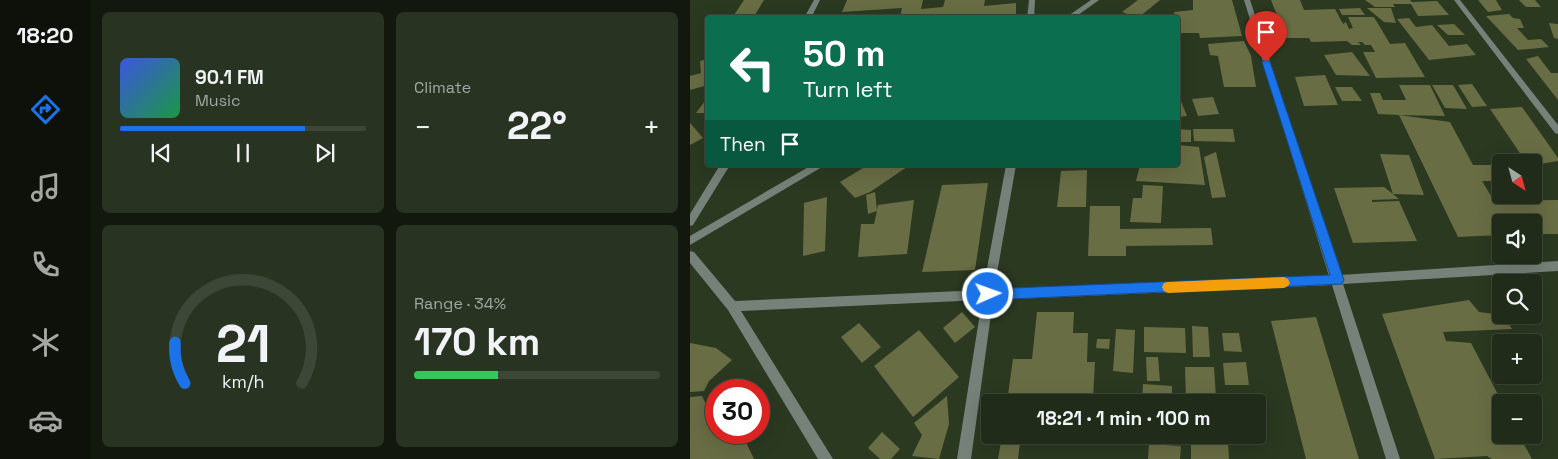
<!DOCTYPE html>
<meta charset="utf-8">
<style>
body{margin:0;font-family:"Space Grotesk",sans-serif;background:#283322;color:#f1f3f6;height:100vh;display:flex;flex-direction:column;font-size:19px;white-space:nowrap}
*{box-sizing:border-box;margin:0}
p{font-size:16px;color:#a2a7a2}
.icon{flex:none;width:28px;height:28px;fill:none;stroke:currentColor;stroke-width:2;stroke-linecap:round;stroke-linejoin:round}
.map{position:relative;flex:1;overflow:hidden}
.details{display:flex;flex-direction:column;gap:12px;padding:12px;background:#12180e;width:600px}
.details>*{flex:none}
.guide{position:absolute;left:15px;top:15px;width:475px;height:152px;border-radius:5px;box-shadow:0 5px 20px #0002,0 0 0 1px #3d4738;background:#0b6e4f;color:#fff;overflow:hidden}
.needle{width:32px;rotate:144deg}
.fabs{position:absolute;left:802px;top:154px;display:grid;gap:10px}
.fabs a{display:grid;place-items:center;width:50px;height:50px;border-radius:5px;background:#202b19;box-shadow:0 5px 20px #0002,0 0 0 1px #3d4738;font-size:25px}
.speed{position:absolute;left:15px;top:379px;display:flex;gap:10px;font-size:25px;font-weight:700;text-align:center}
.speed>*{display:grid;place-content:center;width:65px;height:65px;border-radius:50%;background:#202b19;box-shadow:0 5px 20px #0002,0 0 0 1px #3d4738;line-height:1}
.speed .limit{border:8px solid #d22;background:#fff;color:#111}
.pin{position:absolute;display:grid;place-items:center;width:42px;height:42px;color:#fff;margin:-51px -21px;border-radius:50% 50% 50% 0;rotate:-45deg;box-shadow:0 0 5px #0007}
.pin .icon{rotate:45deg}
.me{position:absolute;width:55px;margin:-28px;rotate:88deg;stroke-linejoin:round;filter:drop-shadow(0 0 4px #0008)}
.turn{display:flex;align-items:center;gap:18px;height:105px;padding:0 15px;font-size:22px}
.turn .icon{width:65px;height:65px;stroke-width:2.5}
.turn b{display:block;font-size:35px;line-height:42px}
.then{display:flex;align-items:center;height:48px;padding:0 15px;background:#0003;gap:10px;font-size:19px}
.big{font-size:38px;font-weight:700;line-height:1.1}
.details .tile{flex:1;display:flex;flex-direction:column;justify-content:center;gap:8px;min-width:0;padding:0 18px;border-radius:8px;background:#283322}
.details .dial{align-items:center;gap:0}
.dial svg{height:130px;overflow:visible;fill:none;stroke:#3d4738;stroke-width:7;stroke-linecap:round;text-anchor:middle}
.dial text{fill:#f1f3f6;stroke:none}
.song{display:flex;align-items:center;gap:15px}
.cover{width:60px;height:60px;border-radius:8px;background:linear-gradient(135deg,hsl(230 70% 55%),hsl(140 70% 35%))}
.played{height:5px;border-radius:2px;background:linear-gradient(90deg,#1a73e8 75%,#3d4738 75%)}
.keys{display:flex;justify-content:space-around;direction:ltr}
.heat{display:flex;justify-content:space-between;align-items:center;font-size:28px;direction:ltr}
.charge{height:8px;border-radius:4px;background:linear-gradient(90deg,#34c759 34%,#3d4738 0)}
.details .tiles{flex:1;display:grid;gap:12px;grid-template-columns:repeat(2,1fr)}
.trip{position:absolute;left:291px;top:394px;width:285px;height:50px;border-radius:5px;background:#202b19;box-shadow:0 5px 20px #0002,0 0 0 1px #3d4738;font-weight:700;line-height:50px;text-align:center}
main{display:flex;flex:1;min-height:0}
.tabs{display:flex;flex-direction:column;width:90px;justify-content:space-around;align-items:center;background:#0d110a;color:#a2a7a2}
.tabs .icon{width:35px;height:35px}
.tabs .current{color:#1a73e8}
.tabs b{font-size:22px;color:#f1f3f6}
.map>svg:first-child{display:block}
.building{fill:#696d44}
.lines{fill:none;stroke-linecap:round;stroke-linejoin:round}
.minor{fill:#768279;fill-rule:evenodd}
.route{fill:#1a73e8;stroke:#114b97}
.slow{fill:#f59e0b}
</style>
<main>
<nav class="tabs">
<b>18:20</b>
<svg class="icon current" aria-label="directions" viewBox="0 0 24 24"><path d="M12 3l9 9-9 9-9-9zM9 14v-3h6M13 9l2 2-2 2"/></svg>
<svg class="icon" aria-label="music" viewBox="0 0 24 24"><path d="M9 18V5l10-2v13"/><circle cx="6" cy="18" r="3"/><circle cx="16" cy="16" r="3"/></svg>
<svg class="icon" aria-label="phone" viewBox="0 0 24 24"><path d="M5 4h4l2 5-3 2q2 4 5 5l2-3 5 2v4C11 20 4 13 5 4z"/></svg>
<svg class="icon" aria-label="climate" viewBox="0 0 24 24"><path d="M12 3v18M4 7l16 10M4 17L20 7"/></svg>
<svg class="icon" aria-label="car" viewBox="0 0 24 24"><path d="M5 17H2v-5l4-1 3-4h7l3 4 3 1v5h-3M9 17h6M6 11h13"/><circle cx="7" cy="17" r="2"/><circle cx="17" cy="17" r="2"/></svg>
</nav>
<section class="details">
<div class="tiles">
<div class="tile">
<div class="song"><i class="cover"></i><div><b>90.1 FM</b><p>Music</p></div></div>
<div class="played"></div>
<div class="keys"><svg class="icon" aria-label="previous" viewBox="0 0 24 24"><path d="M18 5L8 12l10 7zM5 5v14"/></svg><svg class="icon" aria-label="pause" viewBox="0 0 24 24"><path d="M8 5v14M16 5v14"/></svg><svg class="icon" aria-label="next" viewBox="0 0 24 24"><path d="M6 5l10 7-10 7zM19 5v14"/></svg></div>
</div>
<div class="tile"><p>Climate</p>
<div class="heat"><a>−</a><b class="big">22°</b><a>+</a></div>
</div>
<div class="tile dial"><svg viewBox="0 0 100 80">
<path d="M14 69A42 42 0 1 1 86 69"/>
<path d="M14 69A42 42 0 0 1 8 44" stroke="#1a73e8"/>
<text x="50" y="56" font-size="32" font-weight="700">21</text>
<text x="50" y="72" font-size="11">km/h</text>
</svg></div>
<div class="tile"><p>Range · 34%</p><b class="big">170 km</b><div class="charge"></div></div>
</div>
</section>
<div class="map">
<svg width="868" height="459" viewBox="0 0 868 459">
<rect width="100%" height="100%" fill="#2b3921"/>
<path class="building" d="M54,0H74L63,18H42Z
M157,0H233L231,9L253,7L255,0H295L294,6L326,3V18H279L275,14L266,18H210L212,8L152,12Z
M448,0H470L448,18L432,12Z
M503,0H542L552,36L510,38L509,33H488V18H485L484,12L503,10Z
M581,0H610L614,10L645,9L653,24L656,22L659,29L663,28L658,17H684L700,44L715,43L735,77L686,78L673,52H685L681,45H675L672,42H668L671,45H662L657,41L621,42L619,38H596Z
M675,0H720L722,2L747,1L759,15L728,16L721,4H703L705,7H685Z
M788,0H806L812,10L798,12Z
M829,0H845L851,7H836Z
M670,8L675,15H652L649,9Z
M677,8H701L706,23L694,22Z
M819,14L823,18L830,19L834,28H827L838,40L851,39L859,47L828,50L796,16Z
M719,18L726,27L742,25L759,46L777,44L786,55L739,60L707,19Z
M859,23L868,24V39L864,38Z
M764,24L775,35H758L747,25Z
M554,41L561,56L566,87H534L528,56L520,55L518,44Z
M662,52L680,76L646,75L634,55Z
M848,56L861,73H868V100L836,59Z
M18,59V85L0,90V76L11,73L10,61Z
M635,75L648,105L614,106L605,77Z
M782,84L797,106L782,107L768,85Z
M709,85H740L755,116L709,115L760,122L783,165H811V181H792L804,201L868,200V234H844V222H811V235L768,237L709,115L688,114L680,93H690L693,100H716Z
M742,85H763L777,109L755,108Z
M645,87H662L672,101H652Z
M488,94L497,116L488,117Z
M18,97V113H6Z
M523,97L529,114L508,116L502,99Z
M832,107L868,158V161L844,165V162H836L800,109Z
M0,123L13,138L0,145Z
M488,129L501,130V142H488Z
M503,129H543L545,142L504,141Z
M488,145L509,147L515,185L446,181L450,165H488Z
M526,152L536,197L522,198L514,157Z
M690,154L719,155L734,195L703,194L709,199L682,200V202L709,201L727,241L663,243L644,188L694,187L703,194Z
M178,165H220L180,192L165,198L150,182Z
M397,170L396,207H367L371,171Z
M298,183L285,270L232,272L252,185Z
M453,185L473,186L471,223L440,222L443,198H452Z
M185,192L187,210L188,205L224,200L217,254L168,257L171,224H184L187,211L178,214L176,195Z
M137,197L135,251L113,256L114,203Z
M400,206H430V229L521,228L523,245L436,246V256H398Z
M779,300L789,312L813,315L822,329L753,332L756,341L781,343L812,402L811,435H829L842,459H802L797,456L745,459L692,314Z
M272,312L285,327L265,343L253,328Z
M347,312H384L383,333H398L397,362H405L403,398L351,400V402H317L323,359H342Z
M626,317L669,459H616L581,321Z
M169,323L191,347L172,363L151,337Z
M502,326L518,327L520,357H503Z
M454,327L495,328L496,353L454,352Z
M426,329L445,330L443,373L423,371Z
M229,330L269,377L223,417L184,366Z
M532,333H549L552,352L534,351Z
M407,339H420L419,349L406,348Z
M0,343L26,348L42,360L19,381L14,391L0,392Z
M456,357H468L470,381H457Z
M556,362L559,385H535L533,363Z
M495,367H524L526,398H496Z
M453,384L482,386V402H452Z
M12,396L19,410L26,405V432H51L64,459H0V397Z
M257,396L259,424L249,459L222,456L232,435L224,423Z
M192,432L210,449L201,459H190L178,448Z
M501,438L538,441L539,459H501Z
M311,442H330L328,459H308Z
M459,444L491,446L490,459H458Z"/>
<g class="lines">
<path class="minor" d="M124,0H130L121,18H114Z
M339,0H345L344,18H337Z
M401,0H409L384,18H375Z
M554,0H560L650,275L868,261V271L653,284L710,459H696L642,285L303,300L281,459H267L292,300L51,311L143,459H128L38,310L0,263V251L4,252L45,301L293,290L316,165H326L304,290L639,276Z
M764,0H770L868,125V134L865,133Z
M30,165H40L3,225L0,226V214Z
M122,165H134L132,167L0,245V236Z"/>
</g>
<path class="route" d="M576,59L580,62L654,280L652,284L298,300L293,298L292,294L293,291L298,289L640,275L572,62Z"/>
<path class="slow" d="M594,277L598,279L600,283L598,286L594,288L478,293L474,291L472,287L474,283L478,282Z"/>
</svg>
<div class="fabs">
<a><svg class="needle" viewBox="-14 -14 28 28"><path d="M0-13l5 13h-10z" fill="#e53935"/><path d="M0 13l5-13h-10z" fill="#a2a7a2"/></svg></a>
<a><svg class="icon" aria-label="sound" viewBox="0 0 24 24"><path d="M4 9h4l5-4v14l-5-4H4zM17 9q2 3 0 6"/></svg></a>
<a><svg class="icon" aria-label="search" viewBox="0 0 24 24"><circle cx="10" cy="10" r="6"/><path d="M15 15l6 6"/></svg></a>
<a>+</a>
<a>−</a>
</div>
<div class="speed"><div class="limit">30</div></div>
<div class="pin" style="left:576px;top:62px;background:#d93025"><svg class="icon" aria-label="arrive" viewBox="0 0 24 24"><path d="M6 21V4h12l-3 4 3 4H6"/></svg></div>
<svg class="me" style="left:298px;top:294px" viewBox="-20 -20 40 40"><circle r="17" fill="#1a73e8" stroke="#fff" stroke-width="3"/><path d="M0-11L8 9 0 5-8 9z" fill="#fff"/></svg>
<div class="trip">18:21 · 1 min · 100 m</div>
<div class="guide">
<div class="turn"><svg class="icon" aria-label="left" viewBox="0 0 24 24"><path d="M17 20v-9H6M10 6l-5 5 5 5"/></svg><div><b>50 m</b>Turn left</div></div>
<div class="then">Then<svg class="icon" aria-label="arrive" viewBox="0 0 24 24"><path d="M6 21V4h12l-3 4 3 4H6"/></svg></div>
</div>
</div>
</main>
